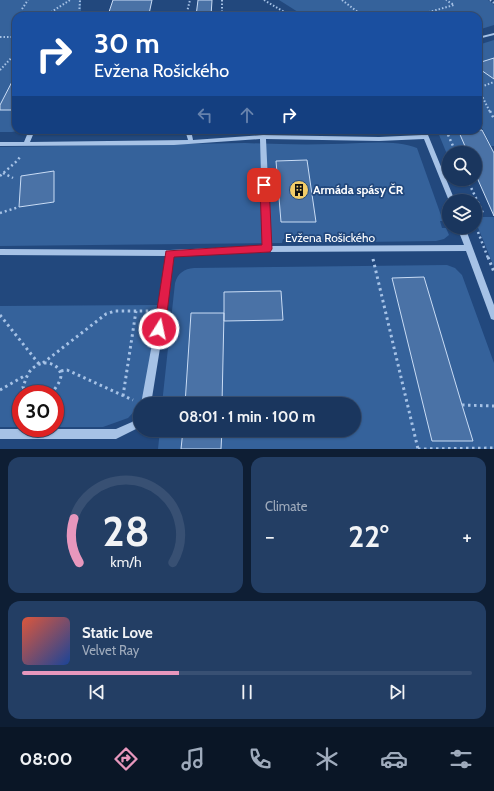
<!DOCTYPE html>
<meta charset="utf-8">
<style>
body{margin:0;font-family:Cabin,sans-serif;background:#233e64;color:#f1f3f6;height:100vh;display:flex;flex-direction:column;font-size:15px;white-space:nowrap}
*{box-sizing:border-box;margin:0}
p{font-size:13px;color:#9fabbc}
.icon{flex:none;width:22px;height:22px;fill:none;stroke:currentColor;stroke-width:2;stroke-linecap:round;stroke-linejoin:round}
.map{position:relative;height:449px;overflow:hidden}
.drawer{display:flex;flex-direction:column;gap:8px;padding:8px;background:#0e1e34;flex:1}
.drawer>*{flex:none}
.top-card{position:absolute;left:12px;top:12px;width:470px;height:122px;border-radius:12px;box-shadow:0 1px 3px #0004,0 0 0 1px #385073;background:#1a4fa0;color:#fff;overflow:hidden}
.buttons{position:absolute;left:442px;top:146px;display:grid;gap:8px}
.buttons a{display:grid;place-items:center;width:40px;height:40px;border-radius:50%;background:#1a365e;box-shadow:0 1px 3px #0004,0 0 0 1px #385073;font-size:20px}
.speed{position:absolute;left:12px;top:385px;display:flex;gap:8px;font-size:20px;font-weight:700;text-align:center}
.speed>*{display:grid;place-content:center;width:52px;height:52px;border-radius:50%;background:#1a365e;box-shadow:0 1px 3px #0004,0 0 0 1px #385073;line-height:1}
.speed .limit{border:6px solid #d22;background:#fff;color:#111}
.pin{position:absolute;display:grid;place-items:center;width:34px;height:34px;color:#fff;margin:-17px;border-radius:8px;box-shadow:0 2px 6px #0006}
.me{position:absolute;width:44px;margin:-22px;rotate:10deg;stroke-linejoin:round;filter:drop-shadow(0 0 3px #0008)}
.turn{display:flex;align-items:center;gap:14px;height:84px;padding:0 16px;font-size:18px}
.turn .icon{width:52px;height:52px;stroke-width:2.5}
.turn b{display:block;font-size:28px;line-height:34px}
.lanes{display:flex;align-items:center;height:38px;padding:0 16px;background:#0003;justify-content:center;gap:20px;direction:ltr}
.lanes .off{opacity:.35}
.big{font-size:30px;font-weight:800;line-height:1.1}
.drawer .widget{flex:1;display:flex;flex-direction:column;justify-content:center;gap:6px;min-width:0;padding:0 14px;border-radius:12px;background:#233e64}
.drawer .dial{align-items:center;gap:0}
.dial svg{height:104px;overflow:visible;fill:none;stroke:#385073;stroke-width:7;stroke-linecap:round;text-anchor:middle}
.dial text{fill:#f1f3f6;stroke:none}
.song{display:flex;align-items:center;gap:12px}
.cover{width:48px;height:48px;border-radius:6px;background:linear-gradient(135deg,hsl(10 70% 55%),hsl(220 70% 35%))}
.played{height:4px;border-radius:2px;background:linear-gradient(90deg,#e797bd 35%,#385073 35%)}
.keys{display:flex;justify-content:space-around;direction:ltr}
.heat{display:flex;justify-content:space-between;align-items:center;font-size:22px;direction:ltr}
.drawer .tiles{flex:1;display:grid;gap:8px;grid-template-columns:1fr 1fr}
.widget:last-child{grid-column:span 2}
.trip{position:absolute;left:133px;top:397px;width:228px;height:40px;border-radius:20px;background:#1a365e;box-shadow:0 1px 3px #0004,0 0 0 1px #385073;font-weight:800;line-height:40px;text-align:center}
.tab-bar{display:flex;height:64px;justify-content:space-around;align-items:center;background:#0a1626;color:#9fabbc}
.tab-bar .icon{width:28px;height:28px}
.tab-bar .current{color:#e797bd}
.tab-bar b{font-size:18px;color:#f1f3f6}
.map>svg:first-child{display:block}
.green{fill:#35629b}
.building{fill:#4a72a6;stroke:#c9dcf5}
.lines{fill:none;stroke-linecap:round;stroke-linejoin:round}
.path-far2{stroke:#a6c2e6;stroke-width:2;stroke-dasharray:1.5 2;stroke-linecap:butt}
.path-far1{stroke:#a6c2e6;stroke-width:2.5;stroke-dasharray:2 3;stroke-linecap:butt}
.path{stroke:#a6c2e6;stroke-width:3;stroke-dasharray:2.5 3.5;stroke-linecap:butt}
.minor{fill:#a6c2e6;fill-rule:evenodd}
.route{fill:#e11d48;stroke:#92132f}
.labels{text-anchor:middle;stroke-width:3.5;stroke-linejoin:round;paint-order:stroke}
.poi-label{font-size:12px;font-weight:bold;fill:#fff;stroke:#22487d;text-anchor:start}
.street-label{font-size:12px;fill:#fff;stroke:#22487d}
</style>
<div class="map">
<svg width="494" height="449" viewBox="0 0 494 449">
<rect width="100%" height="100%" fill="#22487d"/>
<path class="green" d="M0,0H81V16H16V130H22L12,132H0Z
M279,0H488L494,5V25L478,30V16H300L298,12Z
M494,40V146H491L480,124H483L482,120H478V45Z
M437,130H458L469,153H449V159Z
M245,143C274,144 303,145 332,144C358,144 393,139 417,148L443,221H440L442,228H446L449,235L444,239L436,241L289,243V239H283L282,243H287L0,246V147Z
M477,217H494V267L475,220Z
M447,265L455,268L462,275L494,363V449H158L160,430H354V404H162L175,283C178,273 184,269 194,268Z
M158,305L144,401L128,418L103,427H55V394H21V427H0V306Z"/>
<path class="building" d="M113,0H152L149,14L108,15Z
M198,0H212L211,16H196Z
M494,58V79L478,68V63Z
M16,74V110H0V105Z
M458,130H482L494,153V216L475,173V153H468Z
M307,160L316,222H281L276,161Z
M54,171V202L19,207L21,176Z
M424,277L462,405L473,441H432L392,278Z
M281,291L283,320L224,321V292Z
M191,313H224L222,404H185Z
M183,430H222L221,449H181Z"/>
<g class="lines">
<path class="path-far2" d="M222,0V16
M264,0L291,16
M342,0L363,16
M490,0L494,3
M22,9L28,0
M45,16L70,0
M79,16L80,0
M186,16L190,0
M415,16L454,5L446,0
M0,37H16
M0,70L16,53
M478,88L490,112
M478,88L494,82"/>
<path class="path-far1" d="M490,111L494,119
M446,130L456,153
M3,173L13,178
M0,176L18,160L21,155
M467,179L483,213H475
M0,213L19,207
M478,232L488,258"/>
<path class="path" d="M488,257L494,272
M373,259L418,449
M0,315L39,364
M43,363L106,314L115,311H150
M61,371L67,370L133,400
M0,390L26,375
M27,394L23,387C26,379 28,370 36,366C44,360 59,363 61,375C61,382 55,388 51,394
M123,396L136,311
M462,405L494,406
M418,449L494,448"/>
<path class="minor" d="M494,33V35L478,39V37Z
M29,130H35L30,142L188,140L185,130H191L193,140L263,135L379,137L422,135L420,130H426L455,201H449L424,139L379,141L266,139L271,246L464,245L457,227H465L494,305V320L491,319L490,316L466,251L267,252L173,256L166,311L151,404H141L158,311L166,256L0,255V249L170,250L263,246L260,139L174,145L0,146V142H24Z
M140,415V427L116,439H0V429H116L132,422L137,417Z"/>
</g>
<path class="route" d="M264,182L269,185L272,249L270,252L174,257L165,329L163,332L159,334L155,332L154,329L166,251L262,245L260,185Z"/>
<defs>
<g id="building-disc" transform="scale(1)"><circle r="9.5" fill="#f2cc68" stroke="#22487d"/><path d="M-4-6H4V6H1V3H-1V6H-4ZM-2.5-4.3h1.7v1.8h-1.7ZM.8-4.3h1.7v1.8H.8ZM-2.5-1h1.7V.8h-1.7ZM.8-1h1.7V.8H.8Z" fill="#111"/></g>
</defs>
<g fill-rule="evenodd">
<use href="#building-disc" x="299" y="190"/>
</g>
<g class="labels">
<g class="poi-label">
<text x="313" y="194">Armáda spásy ČR</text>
</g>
<g class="street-label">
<text x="330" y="242">Evžena Rošického</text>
</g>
</g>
</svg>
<div class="buttons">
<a><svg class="icon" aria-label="search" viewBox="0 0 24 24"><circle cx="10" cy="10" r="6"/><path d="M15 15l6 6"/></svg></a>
<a><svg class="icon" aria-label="layers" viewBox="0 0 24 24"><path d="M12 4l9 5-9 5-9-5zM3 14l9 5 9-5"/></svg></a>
</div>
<div class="speed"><div class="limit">30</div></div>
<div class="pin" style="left:264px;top:185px;background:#d93025"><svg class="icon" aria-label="arrive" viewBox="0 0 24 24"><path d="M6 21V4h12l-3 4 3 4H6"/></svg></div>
<svg class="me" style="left:159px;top:329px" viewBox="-20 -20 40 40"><circle r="17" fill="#e11d48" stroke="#fff" stroke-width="3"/><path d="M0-11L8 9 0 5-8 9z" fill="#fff"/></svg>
<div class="trip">08:01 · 1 min · 100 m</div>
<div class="top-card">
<div class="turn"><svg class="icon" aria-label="right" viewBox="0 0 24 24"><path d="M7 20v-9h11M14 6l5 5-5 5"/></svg><div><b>30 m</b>Evžena Rošického</div></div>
<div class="lanes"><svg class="icon off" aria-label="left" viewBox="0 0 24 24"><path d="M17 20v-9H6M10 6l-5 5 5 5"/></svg><svg class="icon off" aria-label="ahead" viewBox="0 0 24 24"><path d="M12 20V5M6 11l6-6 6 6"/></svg><svg class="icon" aria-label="right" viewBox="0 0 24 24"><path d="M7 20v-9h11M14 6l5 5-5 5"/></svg></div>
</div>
</div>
<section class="drawer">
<div class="tiles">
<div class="widget dial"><svg viewBox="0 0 100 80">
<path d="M14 69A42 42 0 1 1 86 69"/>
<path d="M14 69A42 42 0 0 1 10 35" stroke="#e797bd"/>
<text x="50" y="56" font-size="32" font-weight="700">28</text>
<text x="50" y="72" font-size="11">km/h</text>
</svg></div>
<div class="widget"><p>Climate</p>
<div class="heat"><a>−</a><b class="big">22°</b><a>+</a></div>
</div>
<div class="widget">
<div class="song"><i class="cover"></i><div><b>Static Love</b><p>Velvet Ray</p></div></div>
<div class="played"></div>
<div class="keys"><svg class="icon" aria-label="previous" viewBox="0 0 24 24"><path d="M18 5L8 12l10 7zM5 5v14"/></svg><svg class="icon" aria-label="pause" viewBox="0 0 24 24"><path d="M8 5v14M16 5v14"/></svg><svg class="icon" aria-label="next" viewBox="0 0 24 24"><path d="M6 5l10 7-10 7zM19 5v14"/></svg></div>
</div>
</div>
</section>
<nav class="tab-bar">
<b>08:00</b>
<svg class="icon current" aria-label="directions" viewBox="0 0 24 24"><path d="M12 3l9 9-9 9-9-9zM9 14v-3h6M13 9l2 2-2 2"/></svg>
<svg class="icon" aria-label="music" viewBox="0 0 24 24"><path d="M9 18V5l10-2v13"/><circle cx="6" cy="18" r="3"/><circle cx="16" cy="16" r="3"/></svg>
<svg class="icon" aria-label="phone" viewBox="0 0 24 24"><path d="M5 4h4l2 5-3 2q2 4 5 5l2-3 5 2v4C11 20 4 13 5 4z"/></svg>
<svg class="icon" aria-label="climate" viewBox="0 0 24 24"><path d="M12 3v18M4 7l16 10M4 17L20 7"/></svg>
<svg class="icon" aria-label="car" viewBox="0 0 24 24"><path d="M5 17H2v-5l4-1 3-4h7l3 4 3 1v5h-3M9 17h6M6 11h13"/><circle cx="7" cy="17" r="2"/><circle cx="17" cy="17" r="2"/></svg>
<svg class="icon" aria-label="filters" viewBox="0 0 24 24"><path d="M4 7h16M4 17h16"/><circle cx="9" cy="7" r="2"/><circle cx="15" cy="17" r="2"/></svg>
</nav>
